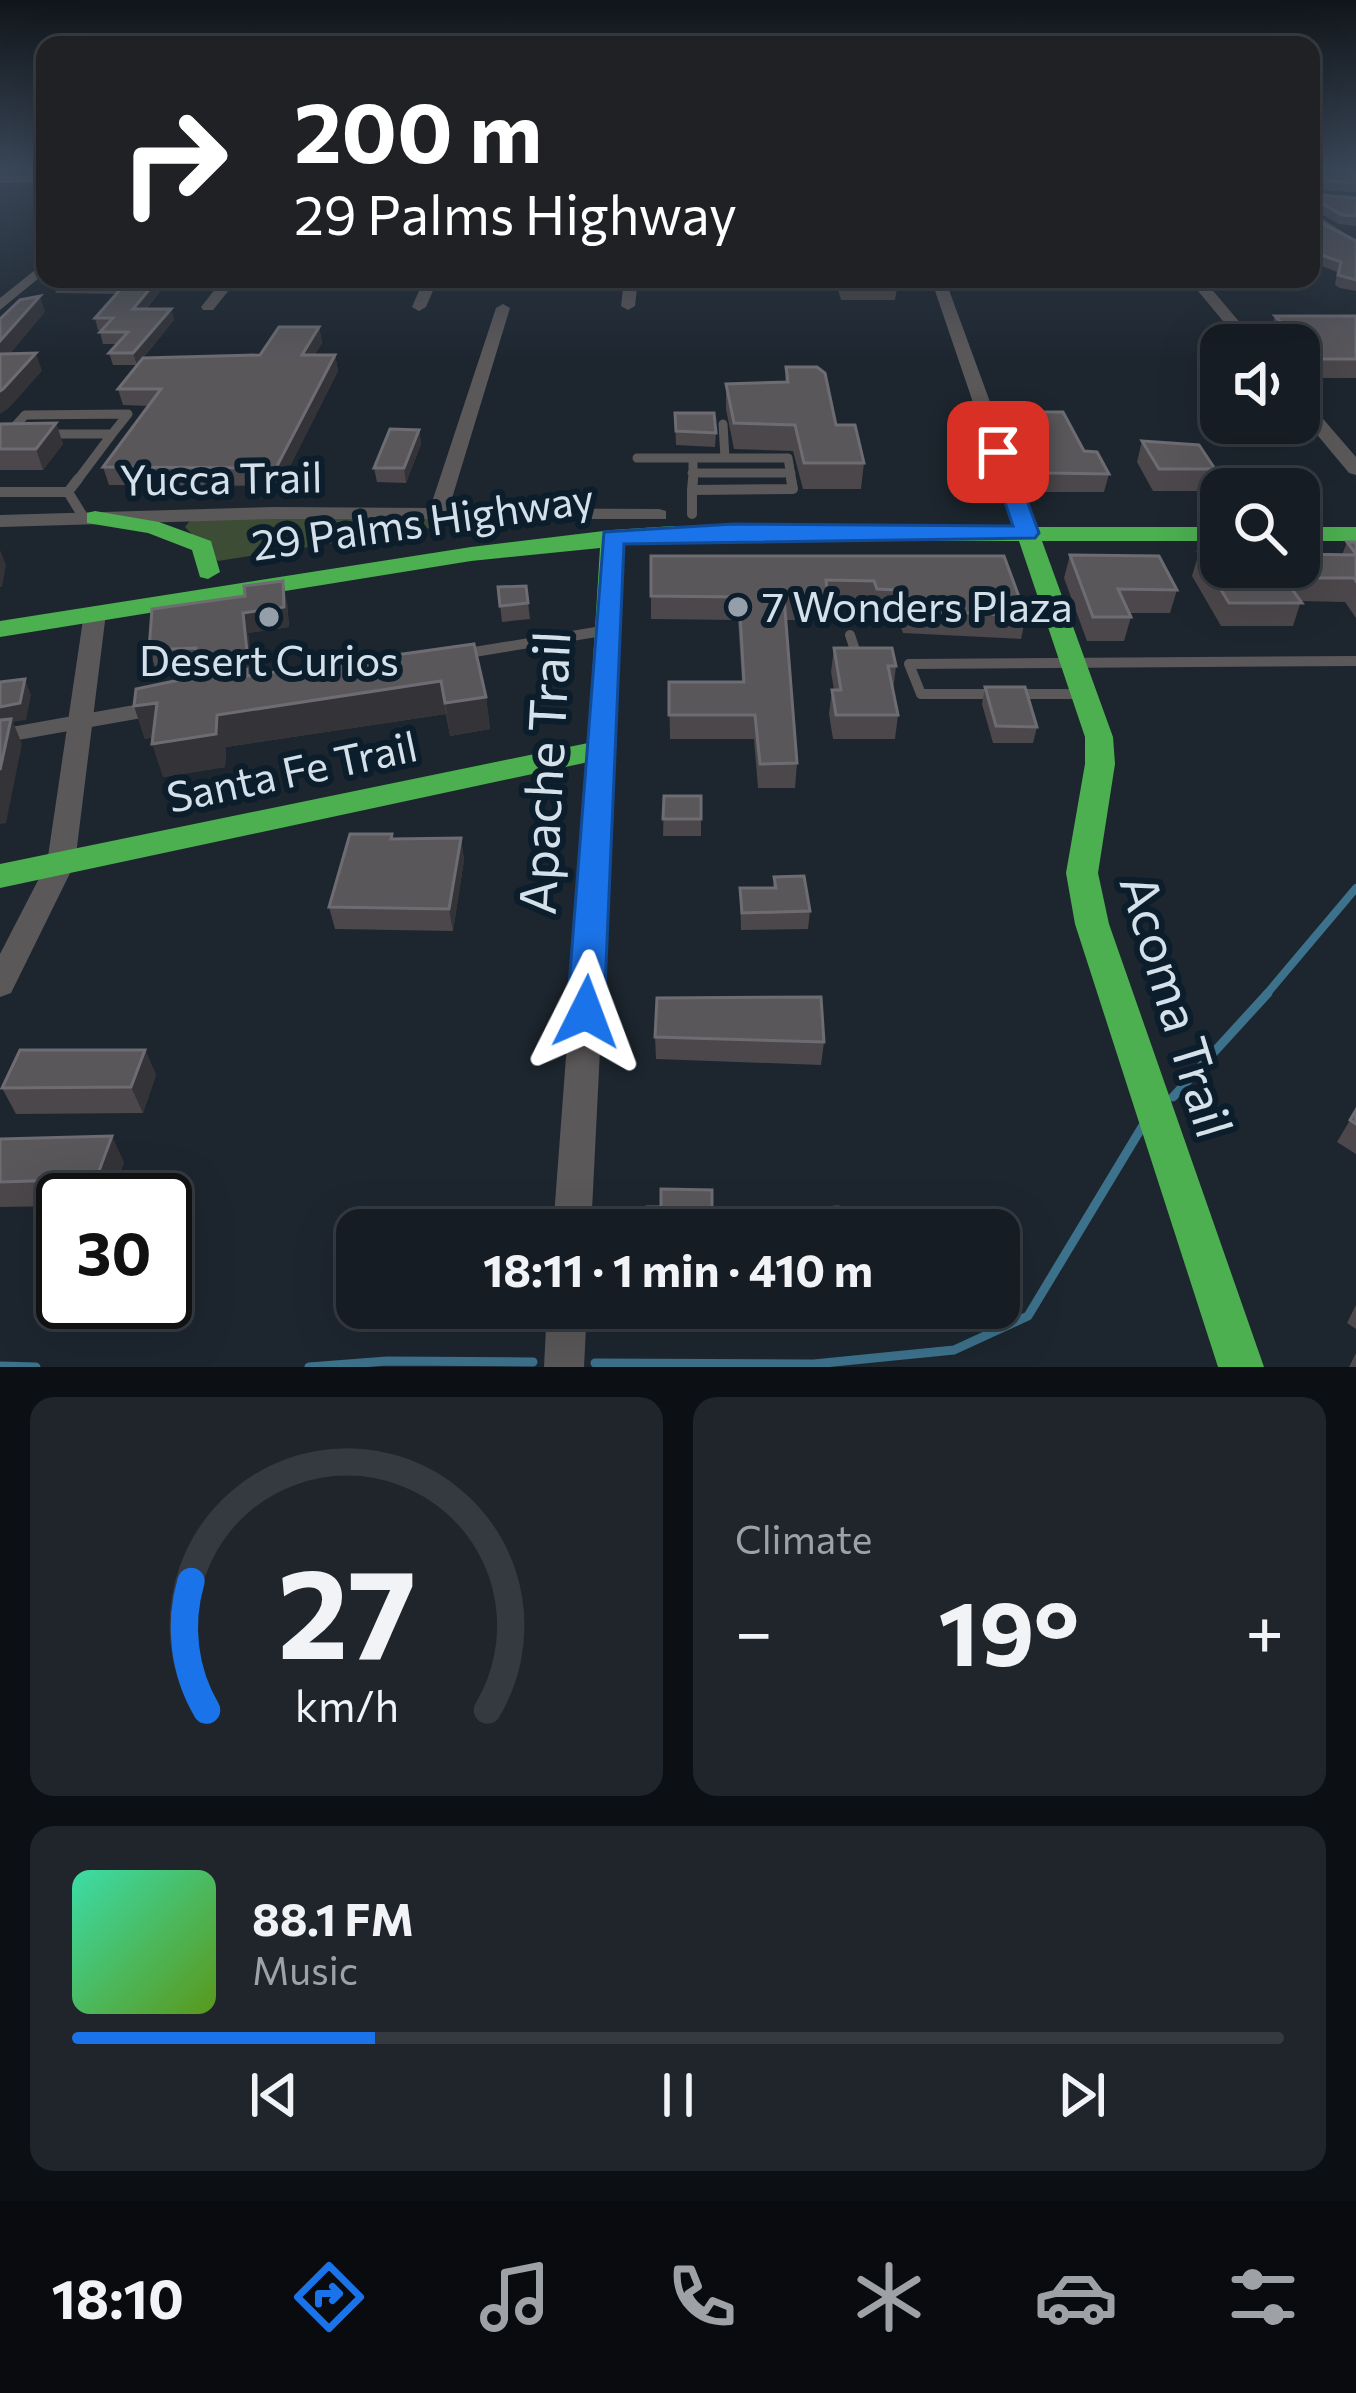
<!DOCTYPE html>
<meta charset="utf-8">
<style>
body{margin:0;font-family:Commissioner,sans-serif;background:#1f252b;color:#f1f3f6;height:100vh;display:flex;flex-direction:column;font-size:45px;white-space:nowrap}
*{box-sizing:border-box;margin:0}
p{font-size:39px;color:#9ea1a6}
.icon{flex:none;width:66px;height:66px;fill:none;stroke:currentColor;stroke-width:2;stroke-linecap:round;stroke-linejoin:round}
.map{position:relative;height:1367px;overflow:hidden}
.side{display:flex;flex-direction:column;gap:30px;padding:30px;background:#0c0f13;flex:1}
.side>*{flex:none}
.top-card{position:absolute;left:36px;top:36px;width:1284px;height:252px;border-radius:24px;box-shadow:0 12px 48px #0002,0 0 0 3px #353a41;background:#202124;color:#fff;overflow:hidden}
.fabs{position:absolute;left:1200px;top:324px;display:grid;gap:24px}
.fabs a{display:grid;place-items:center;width:120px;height:120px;border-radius:24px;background:#161c23;box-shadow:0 12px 48px #0002,0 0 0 3px #353a41;font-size:60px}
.speed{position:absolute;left:36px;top:1173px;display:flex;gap:24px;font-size:60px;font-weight:700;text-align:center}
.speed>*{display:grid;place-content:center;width:156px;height:156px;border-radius:50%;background:#161c23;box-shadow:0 12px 48px #0002,0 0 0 3px #353a41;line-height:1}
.speed .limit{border:6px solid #111;border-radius:18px;background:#fff;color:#111}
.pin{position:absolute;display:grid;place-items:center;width:102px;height:102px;color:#fff;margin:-51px;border-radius:24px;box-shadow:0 6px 18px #0006}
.me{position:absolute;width:132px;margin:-66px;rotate:3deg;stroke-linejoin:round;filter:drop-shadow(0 0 9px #0008)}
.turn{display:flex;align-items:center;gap:42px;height:252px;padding:0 60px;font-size:54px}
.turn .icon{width:156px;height:156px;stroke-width:2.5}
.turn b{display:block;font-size:84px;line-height:102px}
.big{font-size:90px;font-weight:700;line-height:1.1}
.side .card{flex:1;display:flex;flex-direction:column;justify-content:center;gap:18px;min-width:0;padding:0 42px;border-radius:24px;background:#1f252b}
.side .dial{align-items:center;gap:0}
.dial svg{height:312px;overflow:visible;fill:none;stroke:#353a41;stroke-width:7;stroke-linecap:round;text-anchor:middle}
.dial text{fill:#f1f3f6;stroke:none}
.song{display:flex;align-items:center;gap:36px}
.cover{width:144px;height:144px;border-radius:18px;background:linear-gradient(135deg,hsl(160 70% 55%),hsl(90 70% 35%))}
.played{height:12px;border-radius:6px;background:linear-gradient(90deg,#1a73e8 25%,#353a41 25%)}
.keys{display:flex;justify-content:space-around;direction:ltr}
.heat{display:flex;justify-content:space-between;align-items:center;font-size:66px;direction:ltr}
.side .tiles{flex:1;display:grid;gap:30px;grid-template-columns:1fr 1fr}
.card:last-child{grid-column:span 2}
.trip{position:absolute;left:336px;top:1209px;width:684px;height:120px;border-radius:24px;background:#161c23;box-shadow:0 12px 48px #0002,0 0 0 3px #353a41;font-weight:700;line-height:120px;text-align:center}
.tabs{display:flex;height:192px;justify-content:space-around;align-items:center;background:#090b0e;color:#9ea1a6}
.tabs .icon{width:84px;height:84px}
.tabs .current{color:#1a73e8}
.tabs b{font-size:54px;color:#f1f3f6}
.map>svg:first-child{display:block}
.green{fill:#3c4c35}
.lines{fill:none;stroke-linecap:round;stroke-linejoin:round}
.stream-far1{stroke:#3d728c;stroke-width:8}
.stream{stroke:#3d728c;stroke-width:9}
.lane-far2{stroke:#5b585a;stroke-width:9}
.lane-far1{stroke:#5b585a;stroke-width:10}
.lane{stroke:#5b585a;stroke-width:14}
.street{fill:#5b585a;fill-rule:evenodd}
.fast{fill:#4caf50;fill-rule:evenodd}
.wall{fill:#4b474a}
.shaded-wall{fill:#333338}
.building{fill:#5a575b;stroke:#6d6c72;stroke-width:3}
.route{fill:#1a73e8;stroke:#114b97;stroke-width:3}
.poi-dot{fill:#949fa9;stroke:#0c1d2c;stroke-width:4.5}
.labels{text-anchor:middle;stroke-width:12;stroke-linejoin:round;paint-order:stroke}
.street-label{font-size:42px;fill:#d4e0ea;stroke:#0c1d2c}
.poi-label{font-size:42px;fill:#d4e0ea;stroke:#0c1d2c;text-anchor:start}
.near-street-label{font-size:51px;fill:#d4e0ea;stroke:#0c1d2c}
</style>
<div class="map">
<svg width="1356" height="1367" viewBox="0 0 1356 1367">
<rect width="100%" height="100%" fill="#1d262f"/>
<path class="green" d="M192,518L466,519L475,521L218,561L185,527Z"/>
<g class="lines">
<path class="stream-far1" d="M1265,996L1356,888"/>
<path class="stream" d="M1173,1097L1268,993
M595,1363L814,1364L954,1350L1028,1316L1142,1127
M0,1366L36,1367
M309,1367L387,1361L533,1362"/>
<path class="lane-far2" d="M723,424L725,458
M8,434L25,415L128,414L112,434
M49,434H112L76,482
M637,458H693
M692,473H791
M693,482V458H788L792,482"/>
<path class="lane-far1" d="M692,490L693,479
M692,490L793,489L791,479
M0,492H68L78,479
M68,492L84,518
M692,514V490
M850,635L858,659
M462,654L602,631
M1080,694H921L909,664L1356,661"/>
<path class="lane" d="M0,736L152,709"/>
<path class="street" d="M0,175H45V183H0Z
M1311,212L1356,240V250L1311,222Z
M45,262V273L0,310V298Z
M223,279H238L213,310H203L201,307Z
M424,279H438L426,307L419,311L412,307Z
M624,279H638L635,306L628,310L621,306Z
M931,279H945L1031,514L1028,518H1014L1011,514Z
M1188,279H1203L1259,345H1243Z
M503,304L510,308L449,508L659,509L666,511V519H275L0,527V515L275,507L430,508L496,308Z
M1299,397L1305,398L1356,457V475L1349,473L1299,413Z
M95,606L106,613L75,863L11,993L0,997V954L47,863L84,613Z
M602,742L615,750L591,1230H553L589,750Z
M547,1308H587L584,1367H544Z"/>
<path class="fast" d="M1021,507L1029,509L1037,527H1221V541H1042L1113,737L1115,764L1098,873L1109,924L1264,1367H1218L1075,924L1066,873L1085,764V737L1019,541L674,540L623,545L616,750L612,757L0,888V864L588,743L600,548L471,561L0,637V621L471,547L612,530L674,526L1014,527L1010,514Z
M95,511L159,522L211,541L220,572L208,579L200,577L192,550L148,533L87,523V513Z
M1299,527H1356V541H1299Z"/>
</g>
<path class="wall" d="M1311,170H1356V192L1311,190Z
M1311,194L1356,198V226L1339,224L1311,208Z
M1311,218L1356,241V291L1340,288L1335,285L1337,272L1311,262Z
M52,279H170L146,309H171L174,320L143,358L260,355L319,327L322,343L314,355H335L338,371L280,486L109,485L103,467L149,406L123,405L118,389L137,365H113L109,353L117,344H103L100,332L102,330H98L95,318L117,294L56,293Z
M174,279H208L204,284L176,285Z
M835,279H894L897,288L895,300H841Z
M1275,316H1356V378H1310L1299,366V345H1280L1270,334Z
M786,367L836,425L864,463L861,489H803L793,451L734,449L726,409V384L785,382Z
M1019,412L1109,474L1104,492H1045L1016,429Z
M675,413L716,433L715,447L676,445Z
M56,423L63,444L43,470H0V424Z
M419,430L421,444L406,483L377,482L374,468Z
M1142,441L1215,469L1209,491H1153L1137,462Z
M1347,542H1356V618L1345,602L1301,601L1293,626H1221L1192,576L1199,553L1342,555Z
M1070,555L1177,590L1170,613H1129L1131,617L1124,641H1087L1064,578Z
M651,556H1004L1026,616L1021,639L903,633L896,613L874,611L872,603L828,602L826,620H786L797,763L795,788H758L754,739H670L669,682H742L738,620L651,619Z
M526,586L530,619L502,622L498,587Z
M287,601L289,627L248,633L253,675L486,697L490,729L450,736L446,714L226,747L225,767L163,777L153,737L145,739L134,706L199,677L197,669L156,670L149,650Z
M834,648L896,666L893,691L898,715L895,739H833L829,714L832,690H834L831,672Z
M985,687L1037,727L1033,743H993L982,704Z
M664,796H701V836H663Z
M461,838L464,860L453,931L335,929L329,907L393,839Z
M774,877L810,911L808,929L741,930L740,888H773Z
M655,1037L824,1042L821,1065L656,1059Z
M145,1050L156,1075L143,1113L16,1114L2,1088Z
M1356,1110V1154L1337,1142Z
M0,1139L124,1162L111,1200H63V1206L0,1207Z
M1356,1305V1329L1347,1323Z
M1356,1353V1367H1349Z"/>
<path class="shaded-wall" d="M158,279H170L136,320L133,309Z
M40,296L45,312L0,366V341Z
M171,309L174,320L137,365L133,353Z
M319,327L322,343L305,371L302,355Z
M36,353L42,371L9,408L0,414V391Z
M335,355L338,371L280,486L276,468Z
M56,423L63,444L43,470L36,449Z
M419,430L421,444L406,483L404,468Z
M0,550L6,565L2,587H0Z
M283,581L287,601L289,627L248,633L253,682L203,690L197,669L243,613Z
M25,679L31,695L26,720L13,722L22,744L6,823L0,824V707Z
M441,681L446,714L226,747L225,767L163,777L152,744L217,715Z
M486,697L490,729L450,736L445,703Z
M157,703L167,735L145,739L134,706Z
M461,838L464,860L453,931L449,909Z
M145,1050L156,1075L143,1113L131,1087Z
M112,1136L124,1162L111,1200H107L96,1179Z"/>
<path class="building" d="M1311,170H1356V182L1314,181L1311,189Z
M1311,194L1356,198V216L1342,215L1313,198L1311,206Z
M1311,218L1356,241V280L1338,275L1341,262L1311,251L1317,248L1311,243Z
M56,279H158L133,309H171L133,353H109L128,332H100L113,318H95L127,282H53Z
M839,279H894L897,288H842Z
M40,296L0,341V319L20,300Z
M1275,316H1356V359H1316Z
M279,327H319L302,355H335L276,468L103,467L161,389H118L143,358L260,355Z
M36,353L3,389L0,391V354Z
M786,367H817L825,373L836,425H855L864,463H804L795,425L734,423L726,384L788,382Z
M1019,412H1063L1084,451L1097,452L1109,474L1048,473Z
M675,413H714L716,433L676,431Z
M56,423L36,449H0V424Z
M390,429L419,430L404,468H374Z
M1142,441L1199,445L1215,469H1159Z
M1347,542H1356V554Z
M1199,553L1221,554V567H1299V554L1356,555V581L1354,578H1284L1302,603H1229Z
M1070,555L1159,556L1177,590L1118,589L1131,617H1093Z
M651,556H1004L1026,616L906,610L899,590L877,589L874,581L826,580L828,598L784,597L797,763L760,764L755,715H669V682H744L739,597L651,596Z
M283,581L284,607L243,613L248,661L197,669L196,648L149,650L152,609L245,596L244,586Z
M526,586L528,603L500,606L498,587Z
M474,644L486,697L445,703L441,681L217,715L216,734L152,744L157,703L134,706L136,689L184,679L247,669V676Z
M834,648H892L896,666H888L898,715H836L832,690H841Z
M25,679L20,703L0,707V682Z
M985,687H1025L1037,727L996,726Z
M11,719L0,770V720Z
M664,796H701V819H663Z
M350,834H392L391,839L461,838L449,909L329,907Z
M804,876L810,911L742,913L740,888H776L774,877Z
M821,997L824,1042L655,1037L657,998Z
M20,1050H145L131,1087L2,1088Z
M1356,1110V1124L1350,1120Z
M112,1136L96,1179L0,1182V1139Z
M661,1189L712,1190V1230H646L647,1207H661Z
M838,1207L842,1230H808L805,1209Z"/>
<linearGradient id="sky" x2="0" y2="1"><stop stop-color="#10151a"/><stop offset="0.47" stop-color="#3a4758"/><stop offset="1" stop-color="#3a4758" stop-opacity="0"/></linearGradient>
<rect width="1356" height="361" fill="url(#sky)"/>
<path class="route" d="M998,446L1009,452L1039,533L1035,538L624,544L604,1012L598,1022L586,1027L573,1022L567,1012L604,532L734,524L1013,526L988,452Z"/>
<g class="poi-dot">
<circle cx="738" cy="607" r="12"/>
<circle cx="269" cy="617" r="12"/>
</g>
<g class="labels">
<g class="street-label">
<text transform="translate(221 479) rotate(-1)" y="15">Yucca Trail</text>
<text transform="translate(423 522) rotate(-8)" y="15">29 Palms Highway</text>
<text transform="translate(292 772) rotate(-12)" y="15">Santa Fe Trail</text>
</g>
<g class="poi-label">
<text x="762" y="622">7 Wonders Plaza</text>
<text x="269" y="676" text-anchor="middle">Desert Curios</text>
</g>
<g class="near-street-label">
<text transform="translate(545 773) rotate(-87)" y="18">Apache Trail</text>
<text transform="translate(1176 1006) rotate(73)" y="18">Acoma Trail</text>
</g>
</g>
</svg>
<div class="fabs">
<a><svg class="icon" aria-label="sound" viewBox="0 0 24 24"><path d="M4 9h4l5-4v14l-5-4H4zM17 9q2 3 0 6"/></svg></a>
<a><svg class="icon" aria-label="search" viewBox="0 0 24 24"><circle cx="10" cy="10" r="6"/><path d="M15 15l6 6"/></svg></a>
</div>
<div class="speed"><div class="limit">30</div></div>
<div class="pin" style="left:998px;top:452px;background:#d93025"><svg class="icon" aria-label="arrive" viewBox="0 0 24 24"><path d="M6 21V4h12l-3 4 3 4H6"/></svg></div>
<svg class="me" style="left:586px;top:1012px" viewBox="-20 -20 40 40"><path d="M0-17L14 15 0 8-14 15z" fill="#1a73e8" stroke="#fff" stroke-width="4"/></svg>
<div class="trip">18:11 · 1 min · 410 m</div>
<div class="top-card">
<div class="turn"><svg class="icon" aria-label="right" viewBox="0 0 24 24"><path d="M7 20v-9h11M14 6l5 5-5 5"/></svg><div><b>200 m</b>29 Palms Highway</div></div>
</div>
</div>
<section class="side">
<div class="tiles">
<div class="card dial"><svg viewBox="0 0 100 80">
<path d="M14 69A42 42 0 1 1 86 69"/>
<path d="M14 69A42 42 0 0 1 10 36" stroke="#1a73e8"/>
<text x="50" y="56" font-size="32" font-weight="700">27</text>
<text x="50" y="72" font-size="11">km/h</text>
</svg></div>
<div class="card"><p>Climate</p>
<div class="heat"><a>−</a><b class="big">19°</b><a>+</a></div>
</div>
<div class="card">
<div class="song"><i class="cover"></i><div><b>88.1 FM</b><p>Music</p></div></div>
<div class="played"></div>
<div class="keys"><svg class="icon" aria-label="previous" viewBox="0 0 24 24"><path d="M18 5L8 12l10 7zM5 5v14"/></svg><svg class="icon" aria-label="pause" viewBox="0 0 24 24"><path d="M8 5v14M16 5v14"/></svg><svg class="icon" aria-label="next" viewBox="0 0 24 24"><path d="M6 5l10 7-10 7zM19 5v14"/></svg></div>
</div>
</div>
</section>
<nav class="tabs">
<b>18:10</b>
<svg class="icon current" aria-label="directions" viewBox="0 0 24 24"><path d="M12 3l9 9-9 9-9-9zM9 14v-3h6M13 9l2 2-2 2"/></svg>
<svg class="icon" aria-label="music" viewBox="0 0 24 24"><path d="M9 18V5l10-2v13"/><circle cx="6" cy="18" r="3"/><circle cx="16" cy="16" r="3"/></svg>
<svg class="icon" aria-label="phone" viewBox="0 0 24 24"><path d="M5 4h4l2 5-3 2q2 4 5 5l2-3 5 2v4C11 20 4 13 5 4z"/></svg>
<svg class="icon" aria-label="climate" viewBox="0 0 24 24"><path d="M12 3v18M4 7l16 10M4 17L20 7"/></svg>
<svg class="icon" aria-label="car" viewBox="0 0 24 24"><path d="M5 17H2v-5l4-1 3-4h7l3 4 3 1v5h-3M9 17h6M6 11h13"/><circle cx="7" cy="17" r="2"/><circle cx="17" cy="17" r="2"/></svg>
<svg class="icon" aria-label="filters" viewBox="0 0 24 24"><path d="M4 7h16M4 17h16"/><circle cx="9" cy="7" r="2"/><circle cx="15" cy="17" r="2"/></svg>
</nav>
